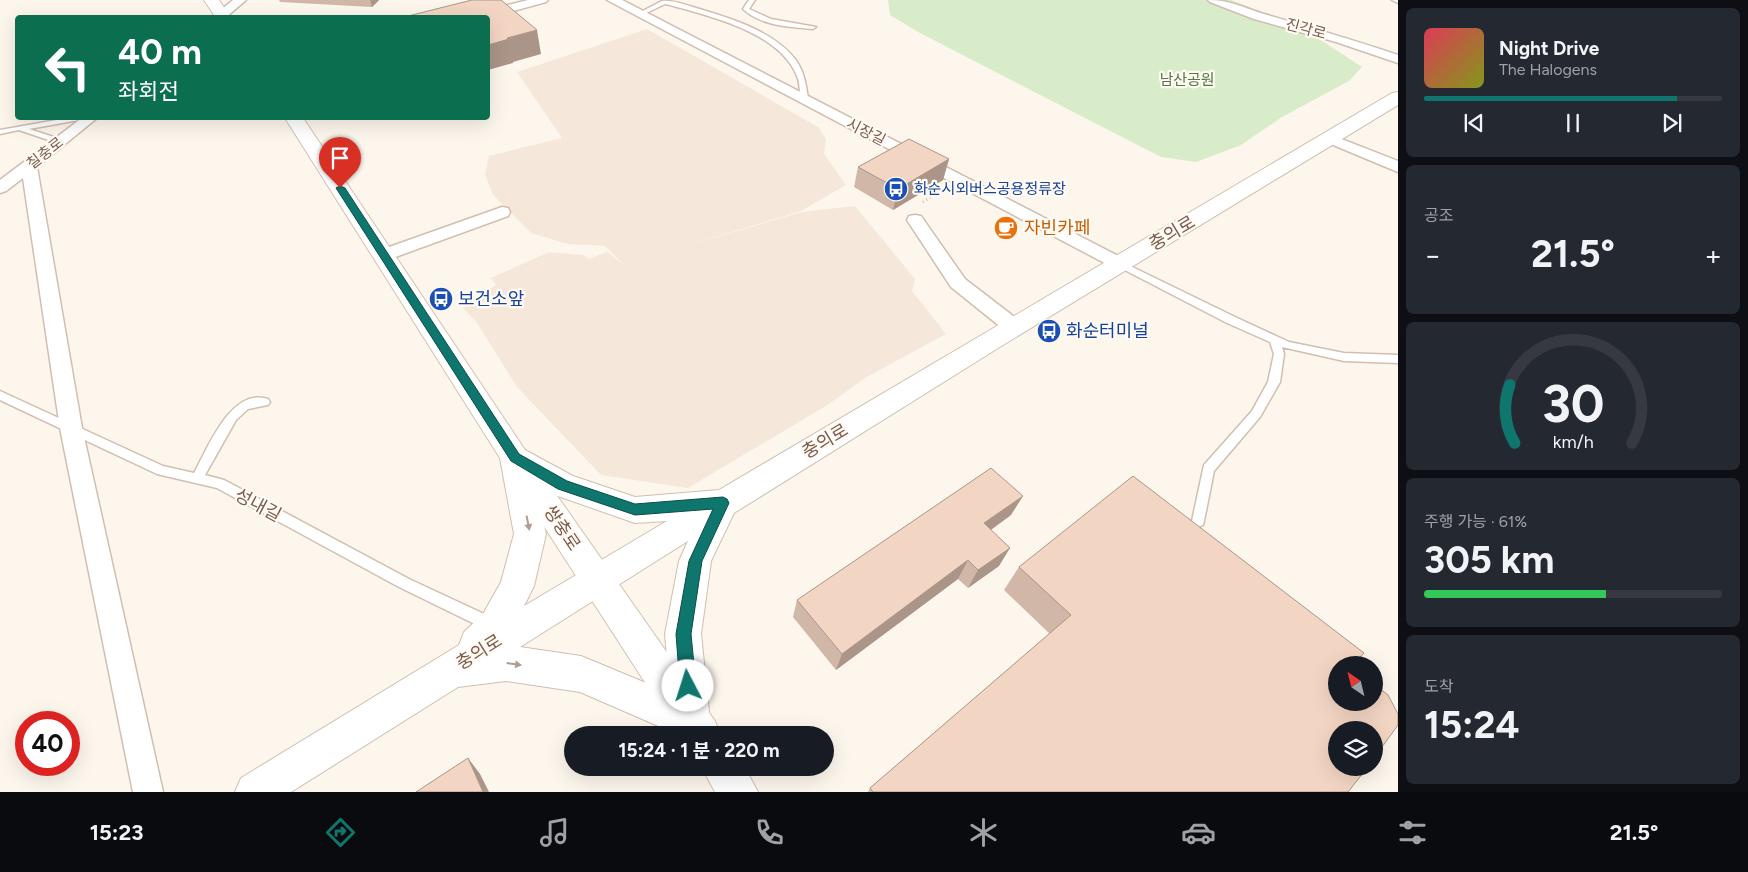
<!DOCTYPE html>
<html lang="ko">
<meta charset="utf-8">
<style>
body{margin:0;font-family:Figtree,"Noto Sans KR",sans-serif;background:#242831;color:#f1f3f6;height:100vh;display:flex;flex-direction:column;font-size:19px;white-space:nowrap}
*{box-sizing:border-box;margin:0}
p{font-size:16px;color:#9ea1a6}
.icon{flex:none;width:28px;height:28px;fill:none;stroke:currentColor;stroke-width:2;stroke-linecap:round;stroke-linejoin:round}
.map{position:relative;flex:1;overflow:hidden}
.details{display:flex;flex-direction:column;gap:8px;padding:8px;background:#0d0f14;width:350px}
.details>*{flex:none}
.hud{position:absolute;left:15px;top:15px;width:475px;height:105px;border-radius:5px;box-shadow:0 5px 20px #0002;background:#0b6e4f;color:#fff;overflow:hidden}
.needle{width:32px;rotate:325deg}
.tools{position:absolute;left:1328px;top:656px;display:grid;gap:10px}
.tools a{display:grid;place-items:center;width:55px;height:55px;border-radius:50%;background:#171b24;box-shadow:0 5px 20px #0002;font-size:25px}
.speed{position:absolute;left:15px;top:711px;display:flex;gap:10px;font-size:25px;font-weight:700;text-align:center}
.speed>*{display:grid;place-content:center;width:65px;height:65px;border-radius:50%;background:#171b24;box-shadow:0 5px 20px #0002;line-height:1}
.speed .limit{border:8px solid #d22;background:#fff;color:#111}
.pin{position:absolute;display:grid;place-items:center;width:42px;height:42px;color:#fff;margin:-51px -21px;border-radius:50% 50% 50% 0;rotate:-45deg;box-shadow:0 0 5px #0007}
.pin .icon{rotate:45deg}
.me{position:absolute;width:55px;margin:-28px;rotate:355deg;stroke-linejoin:round;filter:drop-shadow(0 0 4px #0008)}
.turn{display:flex;align-items:center;gap:18px;height:105px;padding:0 20px;font-size:22px}
.turn .icon{width:65px;height:65px;stroke-width:2.5}
.turn b{display:block;font-size:35px;line-height:42px}
.big{font-size:38px;font-weight:700;line-height:1.1}
.details .tile{flex:1;display:flex;flex-direction:column;justify-content:center;gap:8px;min-width:0;padding:0 18px;border-radius:8px;background:#242831}
.details .dial{align-items:center;gap:0}
.dial svg{height:130px;overflow:visible;fill:none;stroke:#363941;stroke-width:7;stroke-linecap:round;text-anchor:middle}
.dial text{fill:#f1f3f6;stroke:none}
.song{display:flex;align-items:center;gap:15px}
.cover{width:60px;height:60px;border-radius:8px;background:linear-gradient(135deg,hsl(350 70% 55%),hsl(70 70% 35%))}
.played{height:5px;border-radius:2px;background:linear-gradient(90deg,#0f766e 85%,#363941 85%)}
.keys{display:flex;justify-content:space-around;direction:ltr}
.heat{display:flex;justify-content:space-between;align-items:center;font-size:28px;direction:ltr}
.charge{height:8px;border-radius:4px;background:linear-gradient(90deg,#34c759 61%,#363941 0)}
.trip{position:absolute;left:564px;top:726px;width:270px;height:50px;border-radius:25px;background:#171b24;box-shadow:0 5px 20px #0002;font-weight:700;line-height:50px;text-align:center}
.tabs{display:flex;height:80px;justify-content:space-around;align-items:center;background:#090b0e;color:#9ea1a6}
.tabs .icon{width:35px;height:35px}
.tabs .on{color:#0f766e}
.tabs b{font-size:22px;color:#f1f3f6}
main{display:flex;flex:1;min-height:0}
.map>svg:first-child{display:block}
.residential{fill:#f5e8da}
.green{fill:#d8ecc9}
.lines{fill:none;stroke-linecap:round;stroke-linejoin:round}
.service-casing{stroke:#d1beb0;stroke-width:3}
.minor-casing{stroke:#d1beb0;stroke-width:3}
.tertiary-casing{stroke:#d1beb0;stroke-width:2}
.secondary-casing{stroke:#d6c0b0;stroke-width:2}
.path{stroke:#d9b8a5;stroke-width:2.5;stroke-dasharray:1 3;stroke-linecap:butt}
.service{fill:#fff;fill-rule:evenodd}
.minor{fill:#fff;fill-rule:evenodd}
.tertiary{fill:#fff;fill-rule:evenodd}
.secondary{fill:#fff;fill-rule:evenodd}
.wall{fill:#d1b7a8}
.shaded-wall{fill:#aa9588}
.building{fill:#f3d5c3;stroke:#aa9588}
.oneway{fill:#af9d94}
.route{fill:#0f766e;stroke:#0a4d48}
.labels{text-anchor:middle;stroke-width:4.5;stroke-linejoin:round;paint-order:stroke}
.far-street-label{font-size:15px;fill:#7a5c4d;stroke:#fffaf3}
.far-park-label{font-size:15px;fill:#537a41;stroke:#fffaf3}
.far-transit-label{font-size:15px;fill:#164399;stroke:#fffaf3;text-anchor:start}
.food-label{font-size:18px;fill:#c56008;stroke:#fffaf3;text-anchor:start}
.street-label{font-size:18px;fill:#7a5c4d;stroke:#fffaf3}
.transit-label{font-size:18px;fill:#164399;stroke:#fffaf3;text-anchor:start}
</style>
<main>
<div class="map">
<svg width="1398" height="792" viewBox="0 0 1398 792">
<rect width="100%" height="100%" fill="#fdf6ec"/>
<path class="residential" d="M647,29L818,127L826,139L824,154L846,185L801,211L679,248L801,212L855,206L915,279L912,291L946,334L865,378L829,404L688,488L601,475L517,387L477,323L463,308L496,285L491,278L549,252L583,255L589,259L607,252L623,264L605,246L568,244L531,233L493,195L485,174L489,156L562,138L517,72Z"/>
<path class="green" d="M888,0H1231L1301,27L1362,67L1349,81L1282,117L1241,145L1196,162L1161,157L920,33L890,15Z"/>
<g class="lines">
<g class="service-casing">
<path id="service" d="M749,0H755L749,9L771,19L816,27L813,29C790,27 761,26 743,9Z
M1392,0H1398V3Z
M662,1C673,0 685,5 696,8C729,18 772,30 795,59C804,71 806,84 808,99L804,101L800,99C800,92 800,83 797,76C779,32 712,17 670,5L665,4L642,15L637,14Z
M68,118H83L79,120L29,129L63,140L64,142L60,144L19,130L0,134V130Z
M1120,261L1235,317L1289,342L1344,353L1398,355V363L1344,361L1282,347L1284,354L1280,382L1260,417L1214,471L1204,521L1203,525L1198,527L1193,525L1192,521L1204,465L1252,411L1268,382L1274,354L1270,342L1227,323L1117,266L1115,264Z
M0,391L163,466L194,473C208,448 231,387 268,399L270,402L268,405L248,409L236,420L205,475L224,480L409,579L497,620L499,625L497,630L492,632L487,630L399,587L217,488L157,474L0,400Z"/>
</g>
<g class="minor-casing">
<path id="minor" d="M233,0H246L225,18H211Z
M528,0H548L546,2L488,18H467L469,15Z
M607,0H622L1126,260L1129,264L1126,268L1120,270L1114,268Z
M1208,0C1230,0 1244,8 1264,14C1309,27 1354,40 1398,55V63L1336,42L1254,19L1210,2Z
M82,118H97L37,167L82,428L163,792H133L60,428L23,178L6,191L0,193V180Z
M1331,135L1398,161V172L1326,142L1324,139L1326,136Z
M502,207L508,208L510,212L508,216L390,259L384,261L378,259L375,255L378,251Z
M915,215L921,216L965,279L1021,322L1024,327L1021,332L1014,334L1007,332L951,287L907,220L909,216Z"/>
</g>
<g class="tertiary-casing">
<path id="tertiary" d="M1398,92V105L1003,345L734,513L711,561L701,634L710,721L704,734L679,735L580,692L506,681L458,687L291,792H235L241,778L459,645L464,632L483,614L501,582L514,534L500,458L505,450L515,446L525,450L573,476L635,497L719,490L1392,93ZM535,484L552,494L635,523L667,521L524,606L534,586L546,534ZM688,541L679,561L665,634L670,693L581,656L520,647Z"/>
</g>
<g class="secondary-casing">
<path id="secondary" d="M204,0H219L231,18H216Z
M285,118H303L525,450L715,721L720,735H679L505,466Z
M702,768H745L758,792H715Z"/>
</g>
<path class="path" d="M923,202L939,192"/>
<use href="#service" class="service"/>
<use href="#minor" class="minor"/>
<use href="#tertiary" class="tertiary"/>
<use href="#secondary" class="secondary"/>
</g>
<path class="wall" d="M279,0H379L372,7L280,2Z
M949,159L943,180L893,210L854,187L858,167Z
M1011,515L991,530L999,566L968,588L958,579L836,670L793,617L797,600Z
M1019,567L1336,665L1348,792H868L870,788L1050,634L1004,590Z"/>
<path class="shaded-wall" d="M370,0H379L372,7Z
M537,30L541,54L513,62V63L488,70V45L507,38Z
M949,159L943,180L893,210L898,189Z
M1023,496L1011,515L974,542L984,523Z
M1010,548L999,566L968,588L978,570Z
M968,560L958,579L836,670L842,654Z
M468,758L480,774L489,792H483Z"/>
<path class="building" d="M472,0H501L537,30L507,38L509,39L488,45V18H400Z
M909,139L949,159L898,189L858,167Z
M991,468L1023,496L984,523L1010,548L978,570L968,560L842,654L797,600Z
M1133,476L1364,653L1353,665H1336V702H1374V684L1388,695L1398,714V725L1374,758V730H1336V768H1367L1348,792H873L870,788L1071,615L1019,567Z
M468,758L483,792H416Z"/>
<defs><path id="oneway-solid" d="M-6-.8H1V-3.2L6.5 0L1 3.2V.8H-6Z" transform="scale(1.25)"/></defs>
<g class="oneway">
<use href="#oneway-solid" transform="translate(528 523) rotate(79)"/>
<use href="#oneway-solid" transform="translate(514 664) rotate(8)"/>
</g>
<path class="route" d="M340,186L345,188L519,454L567,481L635,504L723,497L727,499L729,503L702,561L691,634L696,686L693,692L688,694L683,692L680,686L676,634L689,561L713,509L635,515L558,489L511,461L336,188Z"/>
<defs>
<g id="bus-disc" transform="scale(1.25)"><circle r="9.5" fill="#1a4fb4" stroke="#fffaf3"/><path d="M-5-6H5V4H4V6H2V4H-2V6H-4V4H-5ZM-3.5-4V0h7V-4ZM-3.5 1.2v1.5H-2V1.2ZM2 1.2v1.5H3.5V1.2Z" fill="#fff"/></g>
<g id="cafe-disc" transform="scale(1.25)"><circle r="9.5" fill="#e8710a" stroke="#fffaf3"/><path d="M-5.5-4.5H6V0H3Q3 3.5 0 3.5H-2.5Q-5.5 3.5-5.5 0ZM3-3.2v2h1.7v-2ZM-6 4.5H4V6H-6Z" fill="#fff"/></g>
</defs>
<g fill-rule="evenodd">
<use href="#bus-disc" x="896" y="189"/>
<use href="#cafe-disc" x="1006" y="228"/>
<use href="#bus-disc" x="441" y="299"/>
<use href="#bus-disc" x="1049" y="331"/>
</g>
<g class="labels">
<g class="far-street-label">
<text transform="translate(1306 29) rotate(15)" y="5">진각로</text>
<text transform="translate(866 132) rotate(27)" y="5">시장길</text>
<text transform="translate(45 153) rotate(-38)" y="5">칠충로</text>
</g>
<g class="far-park-label">
<text x="1187" y="85">남산공원</text>
</g>
<g class="far-transit-label">
<text x="914" y="194">화순시외버스공용정류장</text>
</g>
<g class="food-label">
<text x="1024" y="234">자빈카페</text>
</g>
<g class="street-label">
<text transform="translate(1172 233) rotate(-31)" y="6">충의로</text>
<text transform="translate(825 441) rotate(-31)" y="6">충의로</text>
<text transform="translate(258 505) rotate(28)" y="6">성내길</text>
<text transform="translate(562 528) rotate(56)" y="6">쌍충로</text>
<text transform="translate(479 652) rotate(-32)" y="6">충의로</text>
</g>
<g class="transit-label">
<text x="458" y="305">보건소앞</text>
<text x="1066" y="337">화순터미널</text>
</g>
</g>
</svg>
<div class="tools">
<a><svg class="needle" viewBox="-14 -14 28 28"><path d="M0-13l5 13h-10z" fill="#e53935"/><path d="M0 13l5-13h-10z" fill="#9ea1a6"/></svg></a>
<a><svg class="icon" aria-label="layers" viewBox="0 0 24 24"><path d="M12 4l9 5-9 5-9-5zM3 14l9 5 9-5"/></svg></a>
</div>
<div class="speed"><div class="limit">40</div></div>
<div class="pin" style="left:340px;top:188px;background:#d93025"><svg class="icon" aria-label="arrive" viewBox="0 0 24 24"><path d="M6 21V4h12l-3 4 3 4H6"/></svg></div>
<svg class="me" style="left:688px;top:686px" viewBox="-20 -20 40 40"><circle r="19" fill="#fff"/><path d="M0-13L10 11 0 6-10 11z" fill="#0f766e"/></svg>
<div class="trip">15:24 · 1 분 · 220 m</div>
<div class="hud">
<div class="turn"><svg class="icon" aria-label="left" viewBox="0 0 24 24"><path d="M17 20v-9H6M10 6l-5 5 5 5"/></svg><div><b>40 m</b>좌회전</div></div>
</div>
</div>
<section class="details">
<div class="tile">
<div class="song"><i class="cover"></i><div><b>Night Drive</b><p>The Halogens</p></div></div>
<div class="played"></div>
<div class="keys"><svg class="icon" aria-label="previous" viewBox="0 0 24 24"><path d="M18 5L8 12l10 7zM5 5v14"/></svg><svg class="icon" aria-label="pause" viewBox="0 0 24 24"><path d="M8 5v14M16 5v14"/></svg><svg class="icon" aria-label="next" viewBox="0 0 24 24"><path d="M6 5l10 7-10 7zM19 5v14"/></svg></div>
</div>
<div class="tile"><p>공조</p>
<div class="heat"><a>−</a><b class="big">21.5°</b><a>+</a></div>
</div>
<div class="tile dial"><svg viewBox="0 0 100 80">
<path d="M14 69A42 42 0 1 1 86 69"/>
<path d="M14 69A42 42 0 0 1 11 33" stroke="#0f766e"/>
<text x="50" y="56" font-size="32" font-weight="700">30</text>
<text x="50" y="72" font-size="11">km/h</text>
</svg></div>
<div class="tile"><p>주행 가능 · 61%</p><b class="big">305 km</b><div class="charge"></div></div>
<div class="tile"><p>도착</p><b class="big">15:24</b></div>
</section>
</main>
<nav class="tabs">
<b>15:23</b>
<svg class="icon on" aria-label="directions" viewBox="0 0 24 24"><path d="M12 3l9 9-9 9-9-9zM9 14v-3h6M13 9l2 2-2 2"/></svg>
<svg class="icon" aria-label="music" viewBox="0 0 24 24"><path d="M9 18V5l10-2v13"/><circle cx="6" cy="18" r="3"/><circle cx="16" cy="16" r="3"/></svg>
<svg class="icon" aria-label="phone" viewBox="0 0 24 24"><path d="M5 4h4l2 5-3 2q2 4 5 5l2-3 5 2v4C11 20 4 13 5 4z"/></svg>
<svg class="icon" aria-label="climate" viewBox="0 0 24 24"><path d="M12 3v18M4 7l16 10M4 17L20 7"/></svg>
<svg class="icon" aria-label="car" viewBox="0 0 24 24"><path d="M5 17H2v-5l4-1 3-4h7l3 4 3 1v5h-3M9 17h6M6 11h13"/><circle cx="7" cy="17" r="2"/><circle cx="17" cy="17" r="2"/></svg>
<svg class="icon" aria-label="filters" viewBox="0 0 24 24"><path d="M4 7h16M4 17h16"/><circle cx="9" cy="7" r="2"/><circle cx="15" cy="17" r="2"/></svg>
<b>21.5°</b>
</nav>
